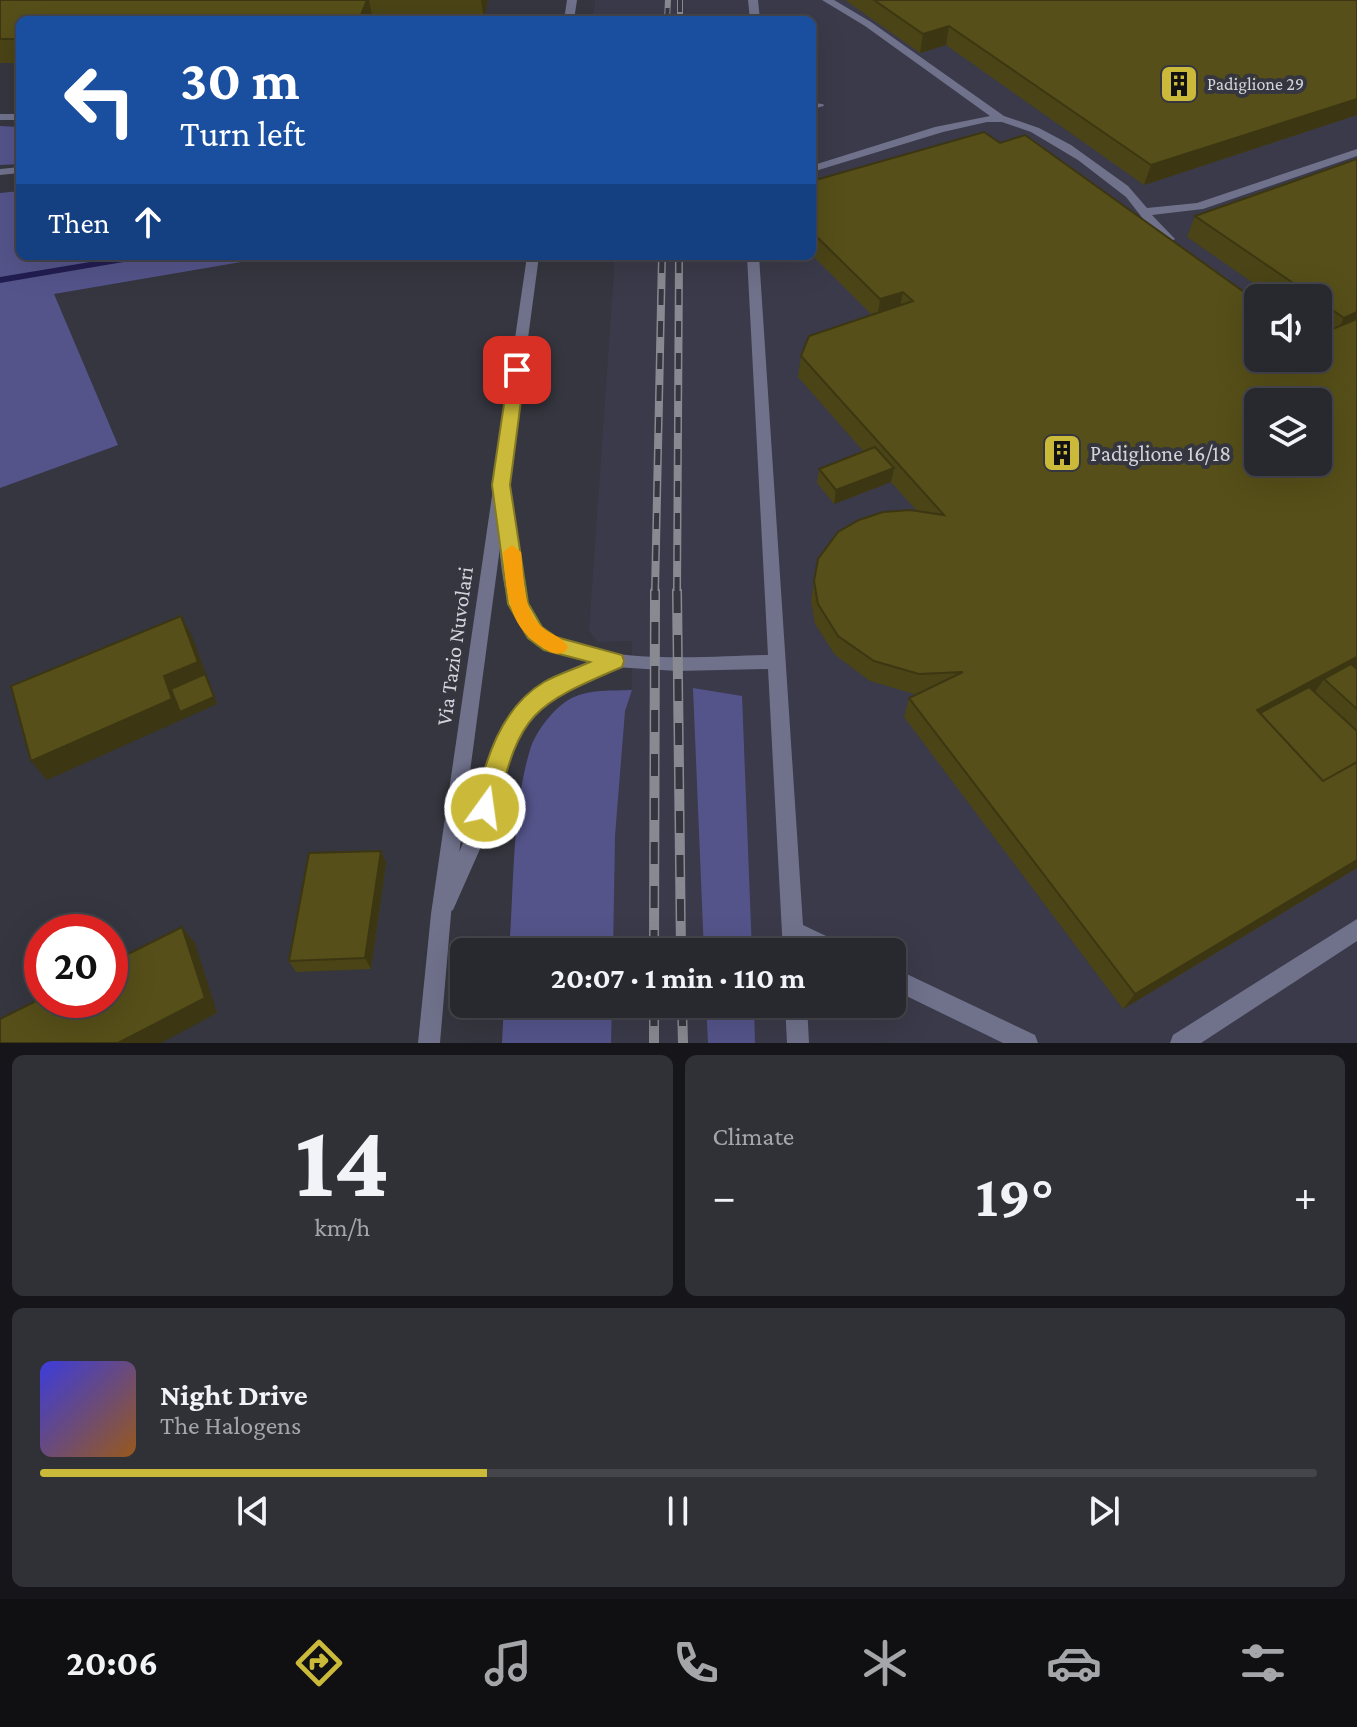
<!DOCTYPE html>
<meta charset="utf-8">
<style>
body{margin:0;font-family:"Crimson Pro",serif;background:#303037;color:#f1f3f6;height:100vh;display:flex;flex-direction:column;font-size:30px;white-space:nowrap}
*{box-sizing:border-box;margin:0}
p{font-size:26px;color:#a5a6aa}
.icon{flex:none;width:44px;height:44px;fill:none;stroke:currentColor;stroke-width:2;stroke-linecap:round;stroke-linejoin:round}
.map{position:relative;height:1043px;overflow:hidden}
.details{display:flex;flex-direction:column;gap:12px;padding:12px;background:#16161a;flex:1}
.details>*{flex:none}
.top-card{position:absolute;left:16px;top:16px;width:800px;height:244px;border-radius:12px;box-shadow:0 8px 32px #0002,0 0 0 2px #44444b;background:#1a4fa0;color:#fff;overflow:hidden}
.fabs{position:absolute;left:1244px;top:284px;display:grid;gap:16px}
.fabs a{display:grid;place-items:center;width:88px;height:88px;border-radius:12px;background:#28282f;box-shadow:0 8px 32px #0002,0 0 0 2px #44444b;font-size:40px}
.speed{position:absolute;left:24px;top:914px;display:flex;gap:16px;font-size:40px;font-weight:700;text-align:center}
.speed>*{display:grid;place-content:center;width:104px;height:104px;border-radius:50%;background:#28282f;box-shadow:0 8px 32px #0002,0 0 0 2px #44444b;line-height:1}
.speed .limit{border:12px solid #d22;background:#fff;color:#111}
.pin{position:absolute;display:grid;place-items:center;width:68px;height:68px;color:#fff;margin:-34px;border-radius:16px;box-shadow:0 4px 12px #0006}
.me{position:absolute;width:88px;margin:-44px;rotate:14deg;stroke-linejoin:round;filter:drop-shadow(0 0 6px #0008)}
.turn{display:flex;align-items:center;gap:28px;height:168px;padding:0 32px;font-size:36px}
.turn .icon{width:104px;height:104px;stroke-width:2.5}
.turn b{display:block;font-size:56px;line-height:68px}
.then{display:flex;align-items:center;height:76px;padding:0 32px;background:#0003;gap:16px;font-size:30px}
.big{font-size:60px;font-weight:700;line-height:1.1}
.details .card{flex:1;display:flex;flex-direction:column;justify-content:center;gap:12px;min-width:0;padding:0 28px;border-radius:12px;background:#303037}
.details .dial{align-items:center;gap:0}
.dial b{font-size:104px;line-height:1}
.song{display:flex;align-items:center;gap:24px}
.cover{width:96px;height:96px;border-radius:12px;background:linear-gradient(135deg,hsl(240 70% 55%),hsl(30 70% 35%))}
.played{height:8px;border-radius:4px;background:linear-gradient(90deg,#cbba39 35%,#44444b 35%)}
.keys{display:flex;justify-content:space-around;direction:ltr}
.heat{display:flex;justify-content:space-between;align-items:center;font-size:44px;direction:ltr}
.details .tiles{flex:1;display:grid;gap:12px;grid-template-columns:1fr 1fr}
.card:last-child{grid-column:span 2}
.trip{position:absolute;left:450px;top:938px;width:456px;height:80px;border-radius:12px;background:#28282f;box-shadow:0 8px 32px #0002,0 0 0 2px #44444b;font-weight:700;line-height:80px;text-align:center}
.tabs{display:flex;height:128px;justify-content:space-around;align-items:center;background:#101013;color:#a5a6aa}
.tabs .icon{width:56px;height:56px}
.tabs .selected{color:#cbba39}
.tabs b{font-size:36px;color:#f1f3f6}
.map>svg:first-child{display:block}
.built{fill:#3a3a4a;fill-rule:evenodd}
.green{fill:#54548b}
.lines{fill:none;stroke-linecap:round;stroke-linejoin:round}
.stream{fill:#221d51;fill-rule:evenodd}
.service{fill:#70728c;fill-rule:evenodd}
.minor{fill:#70728c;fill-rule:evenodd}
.tertiary{fill:#70728c;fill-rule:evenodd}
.rail-far2-casing{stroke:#898a91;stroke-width:6}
.rail-far1-casing{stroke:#898a91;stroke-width:8}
.rail-casing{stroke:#898a91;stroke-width:10}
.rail-far2{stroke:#35363f;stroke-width:4;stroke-dasharray:12;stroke-linecap:butt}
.rail-far1{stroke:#35363f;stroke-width:5;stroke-dasharray:16;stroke-linecap:butt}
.rail{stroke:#35363f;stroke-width:7;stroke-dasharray:22;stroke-linecap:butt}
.wall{fill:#4a4416}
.shaded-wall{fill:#3c3712}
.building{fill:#564f19;stroke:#3c3712;stroke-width:2;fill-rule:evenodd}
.route{fill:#cbba39;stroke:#847925;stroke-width:2}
.slow{fill:#f59e0b}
.labels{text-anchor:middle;stroke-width:8;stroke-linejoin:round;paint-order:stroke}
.far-poi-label{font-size:18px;fill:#d3d4da;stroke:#35363f;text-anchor:start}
.poi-label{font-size:22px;fill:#d3d4da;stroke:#35363f;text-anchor:start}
.street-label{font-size:22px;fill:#d3d4da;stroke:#35363f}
</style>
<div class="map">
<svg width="1357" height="1043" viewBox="0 0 1357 1043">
<rect width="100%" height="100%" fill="#35363f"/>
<path class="built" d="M595,0H1357V1043H502L504,1004H892V952H509L523,780L531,746L546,721L570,698L592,691L632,689V641L598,642L589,631L615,256H812V20H593ZM1258,298H1318V358H1258ZM1258,402H1318V462H1258Z"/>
<path class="green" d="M0,126L20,127V164L0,165Z
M20,191V256H276L54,294L118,445L0,488V193Z
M693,688L742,696L752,952H704Z
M632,690L625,711L615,836L613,952H509C514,890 512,808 530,750C535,732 555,706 572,698C590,689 613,691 632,690Z
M504,1004H612L611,1043H502Z
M706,1004H754L755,1043H708Z"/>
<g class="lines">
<path class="stream" d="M126,256H145L141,259L0,283V277Z"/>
<path class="service" d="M748,0H758L760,20H750Z
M822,0H834L871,22L1004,116L1039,128L1071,145L1128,186L1147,208L1197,203L1357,149V156L1203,209L1152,215L1175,239L1169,243L1151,229L1126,197L1078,160L1031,132L1002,122H987L943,132L812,172V162L817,164L935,127L990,116L865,26Z
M812,103L823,104L824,106L812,109Z
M747,256H759L803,925L845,945L848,952H814L804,947L805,952H783L768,669L677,671L615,667L561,690L542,704L519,734L488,831L453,910L446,913L439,910L436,903C448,874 463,847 473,817C499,739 501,694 588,662C569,657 544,652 530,638C493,600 503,535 493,487L495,483H507L509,487L525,599C529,610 535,622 545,630C590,667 711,656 768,655Z
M1357,919V941L1201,1043H1170L1173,1035Z
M892,967L1035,1035L1038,1043H1003L892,989Z
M785,1004H807L809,1043H787Z"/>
<path class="minor" d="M567,0H577L574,20H564Z"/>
<path class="tertiary" d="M0,114H20V120H0Z
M20,167V173L0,175V169Z
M527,256H539L451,914L440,1043H418L431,914Z"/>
<g class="rail-far2-casing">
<path id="rail-far2" d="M680,0V20
M667,20L668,0"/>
</g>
<g class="rail-far1-casing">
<path id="rail-far1" d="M655,593L662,256
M677,593L679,256"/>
</g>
<g class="rail-casing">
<path id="rail" d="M677,591L681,952
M654,952L655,591
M654,1004V1043
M682,1004L683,1043"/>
</g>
<use href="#rail-far2" class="rail-far2"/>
<use href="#rail-far1" class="rail-far1"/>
<use href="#rail" class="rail"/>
</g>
<path class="wall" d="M0,0H488L484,19L20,20V63H0Z
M845,0H1357V115L1144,185L946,45L920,53Z
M1357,159V868L1123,1009L904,717L909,698L918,694H914L870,681L835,655L815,624L811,601L814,581L917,511L891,482L834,504L817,483L819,469L864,452L798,377L801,356L872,315L812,255V181L1258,358L1324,332L1318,328V298H1275L1187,237L1195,216Z
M381,851L386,863L371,969L296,972L289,961Z"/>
<path class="shaded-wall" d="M367,0H369L373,20H359Z
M481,0H488L484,19Z
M949,26L946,45L920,53L923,34Z
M1357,99V115L1144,185L1151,165Z
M903,292L899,312L877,320L880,299Z
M1357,312V328L1333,338L1344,318Z
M894,468L891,482L834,504L836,490Z
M181,616L192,636L217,704L47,780L31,761L164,676Z
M1357,657V669L1324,679L1315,692L1259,722L1257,710Z
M381,851L386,863L371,969L365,958Z
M1357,860V868L1123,1009L1135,994Z
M182,927L195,943L217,1013L161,1043H118Z"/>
<path class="building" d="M0,0H367L359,20H20V39H0Z
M874,0H1357V99L1151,165L949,26L923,34Z
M984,132L1000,143L1025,135L1258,302V358H1318V335L1357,319V657L1257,710L1323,781L1357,762V860L1135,994L909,698L963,672L919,674L874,661L838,636L818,604L814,581L818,559L838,532L859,520L883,512L910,510L944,515L801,356L809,336L913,301L903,292L880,299L812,232V181ZM1258,402H1318V462H1258Z
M1357,159V312L1344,318L1318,300V298H1315L1195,216Z
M875,447L894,468L836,490L819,469Z
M181,616L198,662L164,676L172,699L31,761L11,686Z
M1351,664L1357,669V709L1324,679Z
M205,674L214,697L180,712L171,689Z
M1309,687L1357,731V762L1323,781L1260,713Z
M381,851L365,958L289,961L309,853Z
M182,927L205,998L118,1043H0V1019L42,998V1000H110V963Z"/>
<path class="route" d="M517,365L525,370L510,485L528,603L542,627L556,637L622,655L624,661L622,667C533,705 520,712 497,808L493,815L485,818L478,815L474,808C486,761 499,709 544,682C558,674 575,669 590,662L544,650L528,638L508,604L492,485L509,370Z"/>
<path class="slow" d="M512,545L521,552C524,576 522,610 542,627C551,635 562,636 568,647L565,652C555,656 550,652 542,647C506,625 507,590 503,552Z"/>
<defs>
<g id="building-square" transform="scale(2)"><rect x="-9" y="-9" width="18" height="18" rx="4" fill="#cbba39" stroke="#35363f"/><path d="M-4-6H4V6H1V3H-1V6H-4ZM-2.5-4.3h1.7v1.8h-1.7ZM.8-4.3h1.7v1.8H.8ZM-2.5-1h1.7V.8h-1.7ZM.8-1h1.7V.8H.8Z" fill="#111"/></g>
</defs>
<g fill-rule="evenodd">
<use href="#building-square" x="1179" y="84"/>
<use href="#building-square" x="1062" y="453"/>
</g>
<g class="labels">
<g class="far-poi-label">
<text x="1207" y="90">Padiglione 29</text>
</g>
<g class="poi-label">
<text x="1090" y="461">Padiglione 16/18</text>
</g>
<g class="street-label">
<text transform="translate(454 646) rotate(-82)" y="8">Via Tazio Nuvolari</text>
</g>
</g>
</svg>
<div class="fabs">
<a><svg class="icon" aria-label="sound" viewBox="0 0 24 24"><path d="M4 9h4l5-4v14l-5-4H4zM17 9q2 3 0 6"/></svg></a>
<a><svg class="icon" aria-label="layers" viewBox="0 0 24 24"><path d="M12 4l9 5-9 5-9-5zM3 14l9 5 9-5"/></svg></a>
</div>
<div class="speed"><div class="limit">20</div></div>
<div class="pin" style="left:517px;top:370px;background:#d93025"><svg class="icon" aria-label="arrive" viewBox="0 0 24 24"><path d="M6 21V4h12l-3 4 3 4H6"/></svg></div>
<svg class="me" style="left:485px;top:808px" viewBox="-20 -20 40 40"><circle r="17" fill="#cbba39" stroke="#fff" stroke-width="3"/><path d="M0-11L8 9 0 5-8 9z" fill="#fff"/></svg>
<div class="trip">20:07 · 1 min · 110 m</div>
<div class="top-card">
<div class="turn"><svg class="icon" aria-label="left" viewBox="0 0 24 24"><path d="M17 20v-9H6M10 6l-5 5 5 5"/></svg><div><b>30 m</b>Turn left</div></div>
<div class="then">Then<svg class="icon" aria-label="ahead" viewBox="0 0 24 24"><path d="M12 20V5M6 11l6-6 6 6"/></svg></div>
</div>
</div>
<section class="details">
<div class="tiles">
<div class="card dial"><b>14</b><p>km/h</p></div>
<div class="card"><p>Climate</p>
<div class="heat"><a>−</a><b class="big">19°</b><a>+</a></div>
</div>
<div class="card">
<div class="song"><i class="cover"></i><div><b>Night Drive</b><p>The Halogens</p></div></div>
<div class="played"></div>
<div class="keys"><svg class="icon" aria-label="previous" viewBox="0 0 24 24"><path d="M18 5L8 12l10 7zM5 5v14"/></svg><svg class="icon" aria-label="pause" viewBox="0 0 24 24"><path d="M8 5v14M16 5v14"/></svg><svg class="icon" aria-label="next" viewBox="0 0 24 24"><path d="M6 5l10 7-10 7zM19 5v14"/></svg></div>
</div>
</div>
</section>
<nav class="tabs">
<b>20:06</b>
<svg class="icon selected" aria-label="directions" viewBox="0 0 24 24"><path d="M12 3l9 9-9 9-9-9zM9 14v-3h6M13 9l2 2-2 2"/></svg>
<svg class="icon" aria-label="music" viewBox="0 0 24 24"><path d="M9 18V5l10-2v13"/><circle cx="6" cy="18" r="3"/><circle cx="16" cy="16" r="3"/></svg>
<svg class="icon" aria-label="phone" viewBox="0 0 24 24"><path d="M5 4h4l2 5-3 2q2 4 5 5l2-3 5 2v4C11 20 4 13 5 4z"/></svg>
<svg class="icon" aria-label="climate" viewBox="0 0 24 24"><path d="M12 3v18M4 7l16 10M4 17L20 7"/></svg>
<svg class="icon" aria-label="car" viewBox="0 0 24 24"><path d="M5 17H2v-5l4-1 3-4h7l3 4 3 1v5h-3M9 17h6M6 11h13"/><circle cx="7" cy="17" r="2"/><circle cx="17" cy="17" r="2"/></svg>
<svg class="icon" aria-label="filters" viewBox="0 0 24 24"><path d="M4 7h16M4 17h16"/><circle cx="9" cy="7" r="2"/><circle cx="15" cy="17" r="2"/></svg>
</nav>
